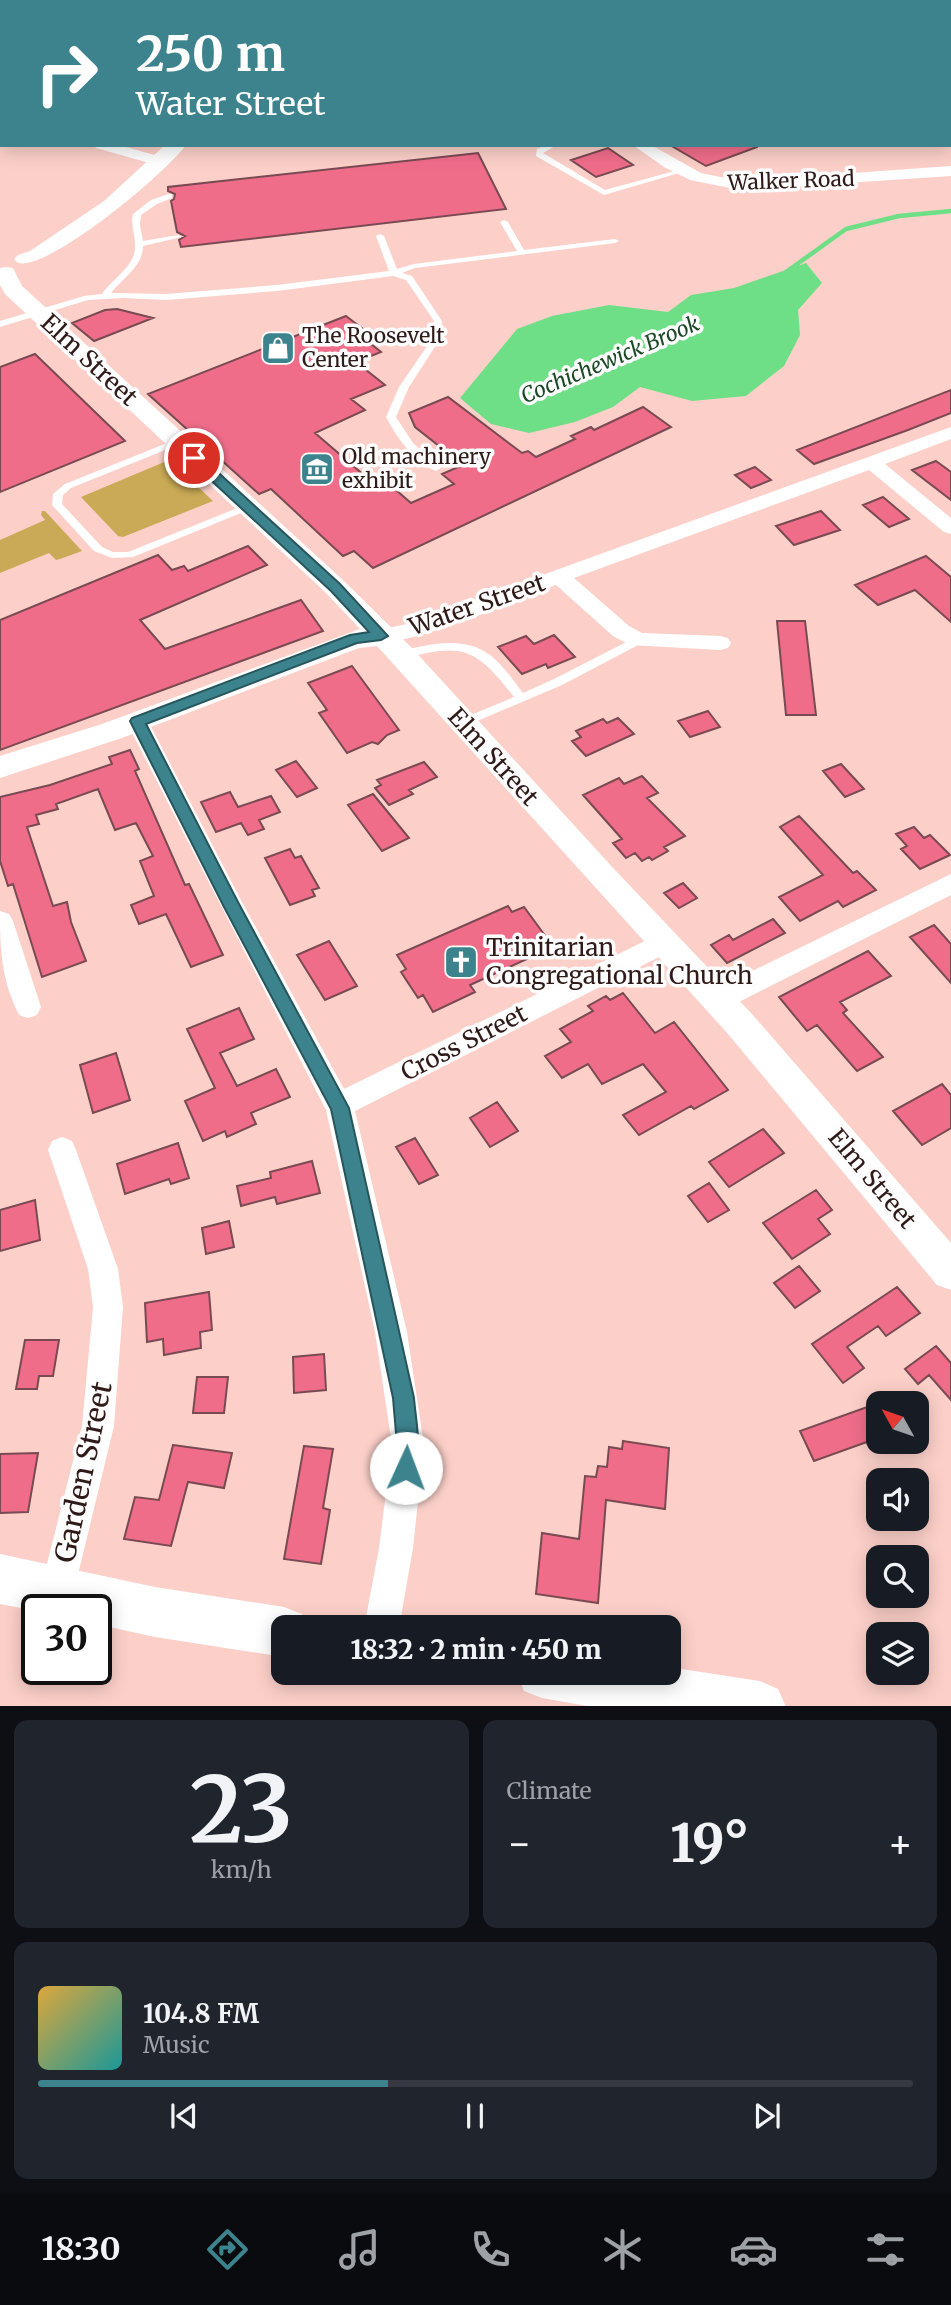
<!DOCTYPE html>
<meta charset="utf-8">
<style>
body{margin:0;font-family:Merriweather,serif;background:#20242c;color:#f1f3f6;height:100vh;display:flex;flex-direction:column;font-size:26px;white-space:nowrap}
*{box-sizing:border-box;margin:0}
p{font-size:23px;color:#9ea1a6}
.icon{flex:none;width:38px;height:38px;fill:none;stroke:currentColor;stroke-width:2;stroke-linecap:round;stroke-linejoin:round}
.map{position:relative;height:1706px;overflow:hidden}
.side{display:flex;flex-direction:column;gap:14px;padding:14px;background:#0d0f14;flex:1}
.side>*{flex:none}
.top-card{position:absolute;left:0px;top:0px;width:952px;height:147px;box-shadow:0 4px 18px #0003;background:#3c838d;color:#fff;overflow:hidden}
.needle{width:46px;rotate:310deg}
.fabs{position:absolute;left:866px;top:1391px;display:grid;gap:14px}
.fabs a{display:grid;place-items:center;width:63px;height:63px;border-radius:14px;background:#171b24;box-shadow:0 4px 18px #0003;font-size:35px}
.speed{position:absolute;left:21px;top:1594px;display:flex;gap:14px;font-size:35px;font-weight:700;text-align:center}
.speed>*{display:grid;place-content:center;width:91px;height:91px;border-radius:50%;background:#171b24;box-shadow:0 4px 18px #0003;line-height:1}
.speed .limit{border:4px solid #111;border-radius:10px;background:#fff;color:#111}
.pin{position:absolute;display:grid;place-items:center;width:60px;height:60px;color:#fff;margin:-30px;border:4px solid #fff;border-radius:50%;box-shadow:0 2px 7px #0007}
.me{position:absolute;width:77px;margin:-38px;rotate:2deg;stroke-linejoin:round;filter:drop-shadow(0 0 5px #0008)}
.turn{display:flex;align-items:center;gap:24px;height:147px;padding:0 21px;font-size:32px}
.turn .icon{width:91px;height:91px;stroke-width:2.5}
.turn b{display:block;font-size:49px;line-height:60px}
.big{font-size:52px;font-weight:800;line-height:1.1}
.side .widget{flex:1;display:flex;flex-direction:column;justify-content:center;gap:10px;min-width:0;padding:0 24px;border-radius:14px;background:#20242c}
.side .dial{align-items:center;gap:0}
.dial b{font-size:91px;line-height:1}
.song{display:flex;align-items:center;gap:21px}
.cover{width:84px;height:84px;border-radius:10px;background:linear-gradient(135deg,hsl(40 70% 55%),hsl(180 70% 35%))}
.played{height:7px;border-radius:4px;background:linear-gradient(90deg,#3c838d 40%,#363941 40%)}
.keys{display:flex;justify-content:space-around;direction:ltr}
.heat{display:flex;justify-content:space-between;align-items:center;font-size:38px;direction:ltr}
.side .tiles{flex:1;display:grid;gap:14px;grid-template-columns:1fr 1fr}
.widget:last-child{grid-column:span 2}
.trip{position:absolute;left:271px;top:1615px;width:410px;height:70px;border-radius:14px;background:#171b24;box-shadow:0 4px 18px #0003;font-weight:800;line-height:70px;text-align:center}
.dock{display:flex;height:112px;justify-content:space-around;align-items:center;background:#090b0e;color:#9ea1a6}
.dock .icon{width:49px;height:49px}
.dock .selected{color:#3c838d}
.dock b{font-size:32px;color:#f1f3f6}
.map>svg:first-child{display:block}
.green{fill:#caaa56}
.water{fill:#6edf86}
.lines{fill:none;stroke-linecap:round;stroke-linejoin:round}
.stream{stroke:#6edf86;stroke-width:4.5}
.building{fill:#f06d8a;stroke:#794a52;stroke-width:2}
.service{fill:#fff;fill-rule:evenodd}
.minor{fill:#fff;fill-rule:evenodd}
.tertiary{fill:#fff;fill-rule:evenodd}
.secondary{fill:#fff;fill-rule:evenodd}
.route{fill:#3c838d;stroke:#27555c;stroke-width:2}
.labels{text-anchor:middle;stroke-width:7;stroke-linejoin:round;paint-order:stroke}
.far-street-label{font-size:21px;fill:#2e1a18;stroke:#fdfdfd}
.far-poi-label{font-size:21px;fill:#2e1a18;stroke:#fdfdfd;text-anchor:start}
.far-water-label{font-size:21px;font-style:italic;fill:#1a4724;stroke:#fdfdfd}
.street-label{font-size:24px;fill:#2e1a18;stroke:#fdfdfd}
.poi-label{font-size:24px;fill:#2e1a18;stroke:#fdfdfd;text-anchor:start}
.near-street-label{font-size:28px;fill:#2e1a18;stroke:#fdfdfd}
</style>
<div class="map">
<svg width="951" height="1707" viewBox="0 0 951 1707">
<rect width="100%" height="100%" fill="#fcd0c9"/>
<path class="green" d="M169,460L213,501L123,537L118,536L81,497Z
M42,511H45L82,551L60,559L56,560L49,553L0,573V540L45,520L41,515Z"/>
<path class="water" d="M806,263L822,283L798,310L800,335L784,366L746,396L692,401L640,387L613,407L575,422L529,433L491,424L460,398L517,329L552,316L609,305L668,312L691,295L734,288Z"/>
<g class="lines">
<path class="stream" d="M786,272L846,229L899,216L951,211"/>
</g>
<path class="building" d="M670,145H757V147L706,166Z
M608,148L633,165L596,177L571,160Z
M478,153L506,209L181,247L179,240L185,236L177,232L171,201L174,199L175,194L168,191V187Z
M117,309L153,318L94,341L72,323L105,310Z
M346,316L363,329L356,332L381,352L356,362L385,385L351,399L365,410L315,433L379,488L389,484L411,503L454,484L442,474L463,465L415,427L409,413L448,397L522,453L528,451L536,457L575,439L571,436L591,427L594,430L643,407L671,427L373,568L354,551L343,556L271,489L259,494L148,394Z
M35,354L125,441L0,492V367Z
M951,390V413L908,430L814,464L797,450Z
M936,461L951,472V500L912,470Z
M755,467L771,480L751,488L735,475Z
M883,497L909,519L889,527L863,505Z
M821,511L840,530L794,545L776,526Z
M248,546L267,565L140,620L165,649L301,600L323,631L0,750V620L158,555L172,570L184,566L188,571Z
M926,556L951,577V622L915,590L878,605L855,585Z
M777,621H805L816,715H786Z
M554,635L575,657L548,668L546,664L522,674L498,647L526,636L534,644Z
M352,666L399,730L387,735L378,744L372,742L347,753L319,713L327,710L308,683Z
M708,711L720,727L690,737L678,721Z
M618,718L634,734L586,756L572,741L581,737L576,731L603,719L607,723Z
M130,750L139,769L135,771L185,885L189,884L223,955L191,967L166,914L139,924L131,905L154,896L140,861L153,856L136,823L115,830L98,789L56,804L58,809L36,815L39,824L27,827L53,906L67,902L71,922L86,961L42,977L13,884L8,886L0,861V797L50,785L112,764L109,757Z
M296,761L317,788L297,797L276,770Z
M424,762L437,777L409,790L413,794L389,805L375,788L381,785L377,780Z
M841,764L864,789L845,797L823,771Z
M642,776L658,793L647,798L685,836L664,847L668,851L652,860L649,857L642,861L635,853L626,858L613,843L622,839L583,795L619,778L624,784Z
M230,792L238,807L271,796L280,812L259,820L264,829L248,835L241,823L216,832L201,802Z
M373,794L409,838L382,851L348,805Z
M799,816L853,873L857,871L876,890L843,907L838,901L800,921L779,897L823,875L780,827Z
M914,827L924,838L930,835L950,855L920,869L901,849L907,846L896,834Z
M290,849L295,858L301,856L319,888L312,890L315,896L290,905L265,858Z
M683,883L697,898L679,908L664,893Z
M508,906L512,912L524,907L549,941L536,946L540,953L470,985L475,992L433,1012L423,995L418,998L401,972L406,969L397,955Z
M773,919L785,933L727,963L711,945L729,935L733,940Z
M934,925L951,944V983L910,937Z
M329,941L357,986L325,1000L297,955Z
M868,951L891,976L840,1002L847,1010L843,1013L883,1057L857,1071L817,1025L807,1031L779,997Z
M623,993L655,1033L674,1022L728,1090L694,1109L691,1106L639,1135L623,1115L666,1092L643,1064L602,1084L588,1064L562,1078L545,1056L571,1042L560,1029L593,1011L588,1006L606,996L610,1000Z
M239,1008L254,1039L220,1053L237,1086L276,1069L290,1097L251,1113L256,1124L227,1137L225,1131L203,1141L185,1101L215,1088L187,1029Z
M116,1053L130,1100L93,1113L80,1065Z
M942,1084L951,1095V1128L922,1145L893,1111Z
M497,1102L518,1131L490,1147L470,1118Z
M763,1129L784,1153L729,1187L709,1162Z
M415,1138L438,1175L419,1184L396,1147Z
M178,1143L189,1178L171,1184L169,1179L125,1194L117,1164Z
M312,1161L320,1193L277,1204L275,1197L241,1206L237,1186L271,1178L270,1172Z
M709,1183L729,1210L708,1222L688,1196Z
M816,1190L832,1210L818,1219L830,1234L792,1259L763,1223Z
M35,1200L40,1240L0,1251V1210Z
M229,1221L234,1247L206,1254L202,1228Z
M799,1266L820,1291L795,1308L774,1283Z
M897,1287L920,1313L886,1336L878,1326L847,1347L864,1368L843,1383L812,1344Z
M209,1292L212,1330L200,1332L201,1348L164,1355L163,1339L147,1342L145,1303Z
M25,1340H59L53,1376H39L37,1389H16Z
M936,1346L951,1363V1400L929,1375L918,1384L905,1369Z
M324,1354L326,1390L294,1393L293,1357Z
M197,1377H228L224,1413H193Z
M870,1406L878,1423V1438L814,1461L800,1431Z
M623,1441L669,1448L665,1509L606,1500L598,1603L536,1594L542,1533L579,1539L585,1476L596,1477L598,1466L607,1467L609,1447L622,1449Z
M173,1445L232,1453L224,1488L188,1482L171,1546L124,1539L135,1497L159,1500Z
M304,1446L333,1449L323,1508L330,1510L321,1564L284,1559Z
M38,1453L28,1512L0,1513V1454Z"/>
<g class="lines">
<path class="service" d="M753,0H760L762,2H754Z
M950,36H951V40H950Z
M546,145H557L543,153L605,190L682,169L686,171L604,195L536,156L537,149Z
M169,194H172V198L157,204L141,215L140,225L143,241L178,235L182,237L143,246C143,266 123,278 111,293L166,294L277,285L389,271L376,236L380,234L384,236L397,269L414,264L517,251L500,222L504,220L508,222L524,250L615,239L619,241L615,243L415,268L402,273L412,276L442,321L440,339L409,387L396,417L413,443L439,466L441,468L436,471C414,462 397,438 386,417L399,387L432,339L434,321L406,280L393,276L277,291L166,300L123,298L88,300L0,327V321L84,296L102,294C111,280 135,266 135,248C136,236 130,226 133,214L151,200Z
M177,439L180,440V444L71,488L63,495L62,504L102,547L113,552H128L245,505H251V509L133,557L112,558L94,551L52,505L53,494L65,484Z
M638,636L642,637L643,640L642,643L562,685L463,727L459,726L457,723L459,720L514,697C476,648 463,642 402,659L397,655L398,652C427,644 464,635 490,655C503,665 513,680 523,693L554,679Z"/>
<path class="minor" d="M129,0H148L149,2H130Z
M0,36H2V44H0Z
M0,115H2V123H0Z
M94,145H119L165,158L168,161L160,166L96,148Z
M633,145H651L701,173L740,181L951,166V176L740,190L690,180L664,167Z
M951,427V439L885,464L951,518V534L944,532L869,470L574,578L629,626L642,633L720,636L728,638L731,643L728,648L720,650L630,645L613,636L556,585C521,598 404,650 373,641L370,636L373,631L407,624Z
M137,713L145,715L148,721L242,902L344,1089L655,936L664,933L673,936L677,943L673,950L355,1111L407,1332L424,1445L413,1548L399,1628H364L379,1548L392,1445L375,1332L326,1110L126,721L129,715Z
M951,874V895L727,1008L718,1011L709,1008L705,1000L709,992Z
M0,911L9,914L13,921L41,1007L37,1015L28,1018L19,1015C1,979 0,950 0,911Z
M62,1137L72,1141L76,1150L118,1269L123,1307L114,1426L74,1591L69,1603L57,1608L45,1603L40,1591L82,1426L93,1307L88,1269L48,1150L52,1141Z"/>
<path class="tertiary" d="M334,0H351L333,2Z
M165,145H186C166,173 49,271 18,263L14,259L18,255L30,251L104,201Z
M5,267L13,268L22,286L33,296L344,581L412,648L615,870L752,1014L951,1243V1290L937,1285L728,1034L377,646L359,648L122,738L0,778V756L102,724L360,629L326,593L5,294L0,285V268Z"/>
<path class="secondary" d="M0,1554L155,1587L284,1607L302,1614L307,1628H284V1657L155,1637L96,1624V1610L37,1611L0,1604Z
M668,1667L760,1681L778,1689L786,1707H593L542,1698L524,1691L517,1673H668Z"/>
</g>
<path class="route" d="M194,454L199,455L340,584L388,636L381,640L357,643L146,724L239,904L349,1108L414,1398C416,1423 423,1451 413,1475L406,1478L398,1475L395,1468L397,1445L393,1398L331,1109L224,907L130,721L132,718L350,635L369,632L331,591L190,461V455Z"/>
<defs>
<g id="shop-square" transform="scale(1.75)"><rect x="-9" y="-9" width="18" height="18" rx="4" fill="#3c838d" stroke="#fdfdfd"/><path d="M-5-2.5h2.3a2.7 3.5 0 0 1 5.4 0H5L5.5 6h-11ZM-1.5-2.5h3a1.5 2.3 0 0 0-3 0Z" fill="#fff"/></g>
<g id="museum-square" transform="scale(1.75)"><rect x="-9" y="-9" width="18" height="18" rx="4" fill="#3c838d" stroke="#fdfdfd"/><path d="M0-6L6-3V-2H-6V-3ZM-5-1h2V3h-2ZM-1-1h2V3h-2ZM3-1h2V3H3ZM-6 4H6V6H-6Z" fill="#fff"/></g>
<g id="church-square" transform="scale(1.75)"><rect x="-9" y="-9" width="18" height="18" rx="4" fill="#3c838d" stroke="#fdfdfd"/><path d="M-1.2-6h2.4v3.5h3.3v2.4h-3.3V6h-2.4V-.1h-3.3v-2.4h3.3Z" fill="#fff"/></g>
</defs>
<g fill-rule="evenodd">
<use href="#shop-square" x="278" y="348"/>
<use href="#museum-square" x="317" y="469"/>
<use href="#church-square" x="461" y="962"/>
</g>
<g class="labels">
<g class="far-street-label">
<text transform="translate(791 181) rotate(-2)" y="7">Walker Road</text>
</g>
<g class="far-poi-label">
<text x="302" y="343">The Roosevelt<tspan x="302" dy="24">Center</tspan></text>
<text x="342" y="464">Old machinery<tspan x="342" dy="24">exhibit</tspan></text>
</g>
<g class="far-water-label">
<text transform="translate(610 360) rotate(-23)" y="7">Cochichewick Brook</text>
</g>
<g class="street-label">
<text transform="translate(89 360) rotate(43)" y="8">Elm Street</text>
<text transform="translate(477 605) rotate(-19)" y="8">Water Street</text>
<text transform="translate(493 757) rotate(48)" y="8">Elm Street</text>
<text transform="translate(464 1043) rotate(-27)" y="8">Cross Street</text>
<text transform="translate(872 1179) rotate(50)" y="8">Elm Street</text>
</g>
<g class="poi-label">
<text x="486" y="956">Trinitarian<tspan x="486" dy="28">Congregational Church</tspan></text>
</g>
<g class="near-street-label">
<text transform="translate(83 1472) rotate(-78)" y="10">Garden Street</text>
</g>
</g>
</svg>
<div class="fabs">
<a><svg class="needle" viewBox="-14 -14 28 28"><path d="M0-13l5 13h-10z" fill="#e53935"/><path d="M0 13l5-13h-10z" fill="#9ea1a6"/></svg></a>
<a><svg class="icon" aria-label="sound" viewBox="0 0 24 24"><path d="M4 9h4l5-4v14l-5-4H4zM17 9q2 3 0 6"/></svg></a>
<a><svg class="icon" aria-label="search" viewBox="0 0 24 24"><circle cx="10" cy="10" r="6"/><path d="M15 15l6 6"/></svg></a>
<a><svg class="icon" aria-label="layers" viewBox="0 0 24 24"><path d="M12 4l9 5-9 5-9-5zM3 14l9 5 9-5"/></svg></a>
</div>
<div class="speed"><div class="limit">30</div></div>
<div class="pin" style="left:194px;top:458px;background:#d93025"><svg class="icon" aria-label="arrive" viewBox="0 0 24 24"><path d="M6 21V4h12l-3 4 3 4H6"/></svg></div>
<svg class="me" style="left:406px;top:1468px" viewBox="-20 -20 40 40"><circle r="19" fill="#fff"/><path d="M0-13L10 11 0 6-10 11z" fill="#3c838d"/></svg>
<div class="trip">18:32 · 2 min · 450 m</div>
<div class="top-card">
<div class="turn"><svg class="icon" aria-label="right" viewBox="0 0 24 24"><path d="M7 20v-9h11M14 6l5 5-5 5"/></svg><div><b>250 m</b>Water Street</div></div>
</div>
</div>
<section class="side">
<div class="tiles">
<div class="widget dial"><b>23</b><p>km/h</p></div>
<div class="widget"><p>Climate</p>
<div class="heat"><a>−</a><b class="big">19°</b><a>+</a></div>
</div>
<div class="widget">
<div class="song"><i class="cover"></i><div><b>104.8 FM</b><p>Music</p></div></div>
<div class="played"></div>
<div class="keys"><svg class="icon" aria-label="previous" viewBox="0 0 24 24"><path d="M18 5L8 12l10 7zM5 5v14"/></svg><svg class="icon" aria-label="pause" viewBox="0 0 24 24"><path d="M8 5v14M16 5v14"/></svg><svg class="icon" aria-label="next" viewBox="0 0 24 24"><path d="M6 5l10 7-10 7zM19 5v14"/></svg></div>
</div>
</div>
</section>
<nav class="dock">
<b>18:30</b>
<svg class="icon selected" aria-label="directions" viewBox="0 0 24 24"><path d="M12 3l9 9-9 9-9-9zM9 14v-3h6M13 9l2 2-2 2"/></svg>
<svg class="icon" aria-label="music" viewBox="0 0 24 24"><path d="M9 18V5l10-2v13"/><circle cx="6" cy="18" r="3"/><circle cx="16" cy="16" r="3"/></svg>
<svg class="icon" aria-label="phone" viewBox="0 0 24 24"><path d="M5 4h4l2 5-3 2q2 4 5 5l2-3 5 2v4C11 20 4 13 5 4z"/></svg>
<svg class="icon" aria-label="climate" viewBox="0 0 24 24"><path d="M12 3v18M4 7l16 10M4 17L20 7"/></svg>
<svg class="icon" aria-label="car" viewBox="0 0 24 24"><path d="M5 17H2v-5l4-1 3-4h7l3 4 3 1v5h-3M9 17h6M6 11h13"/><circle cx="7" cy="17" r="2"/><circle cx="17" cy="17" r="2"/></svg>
<svg class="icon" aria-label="filters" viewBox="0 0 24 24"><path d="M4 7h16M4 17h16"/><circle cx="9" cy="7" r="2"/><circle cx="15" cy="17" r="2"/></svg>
</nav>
